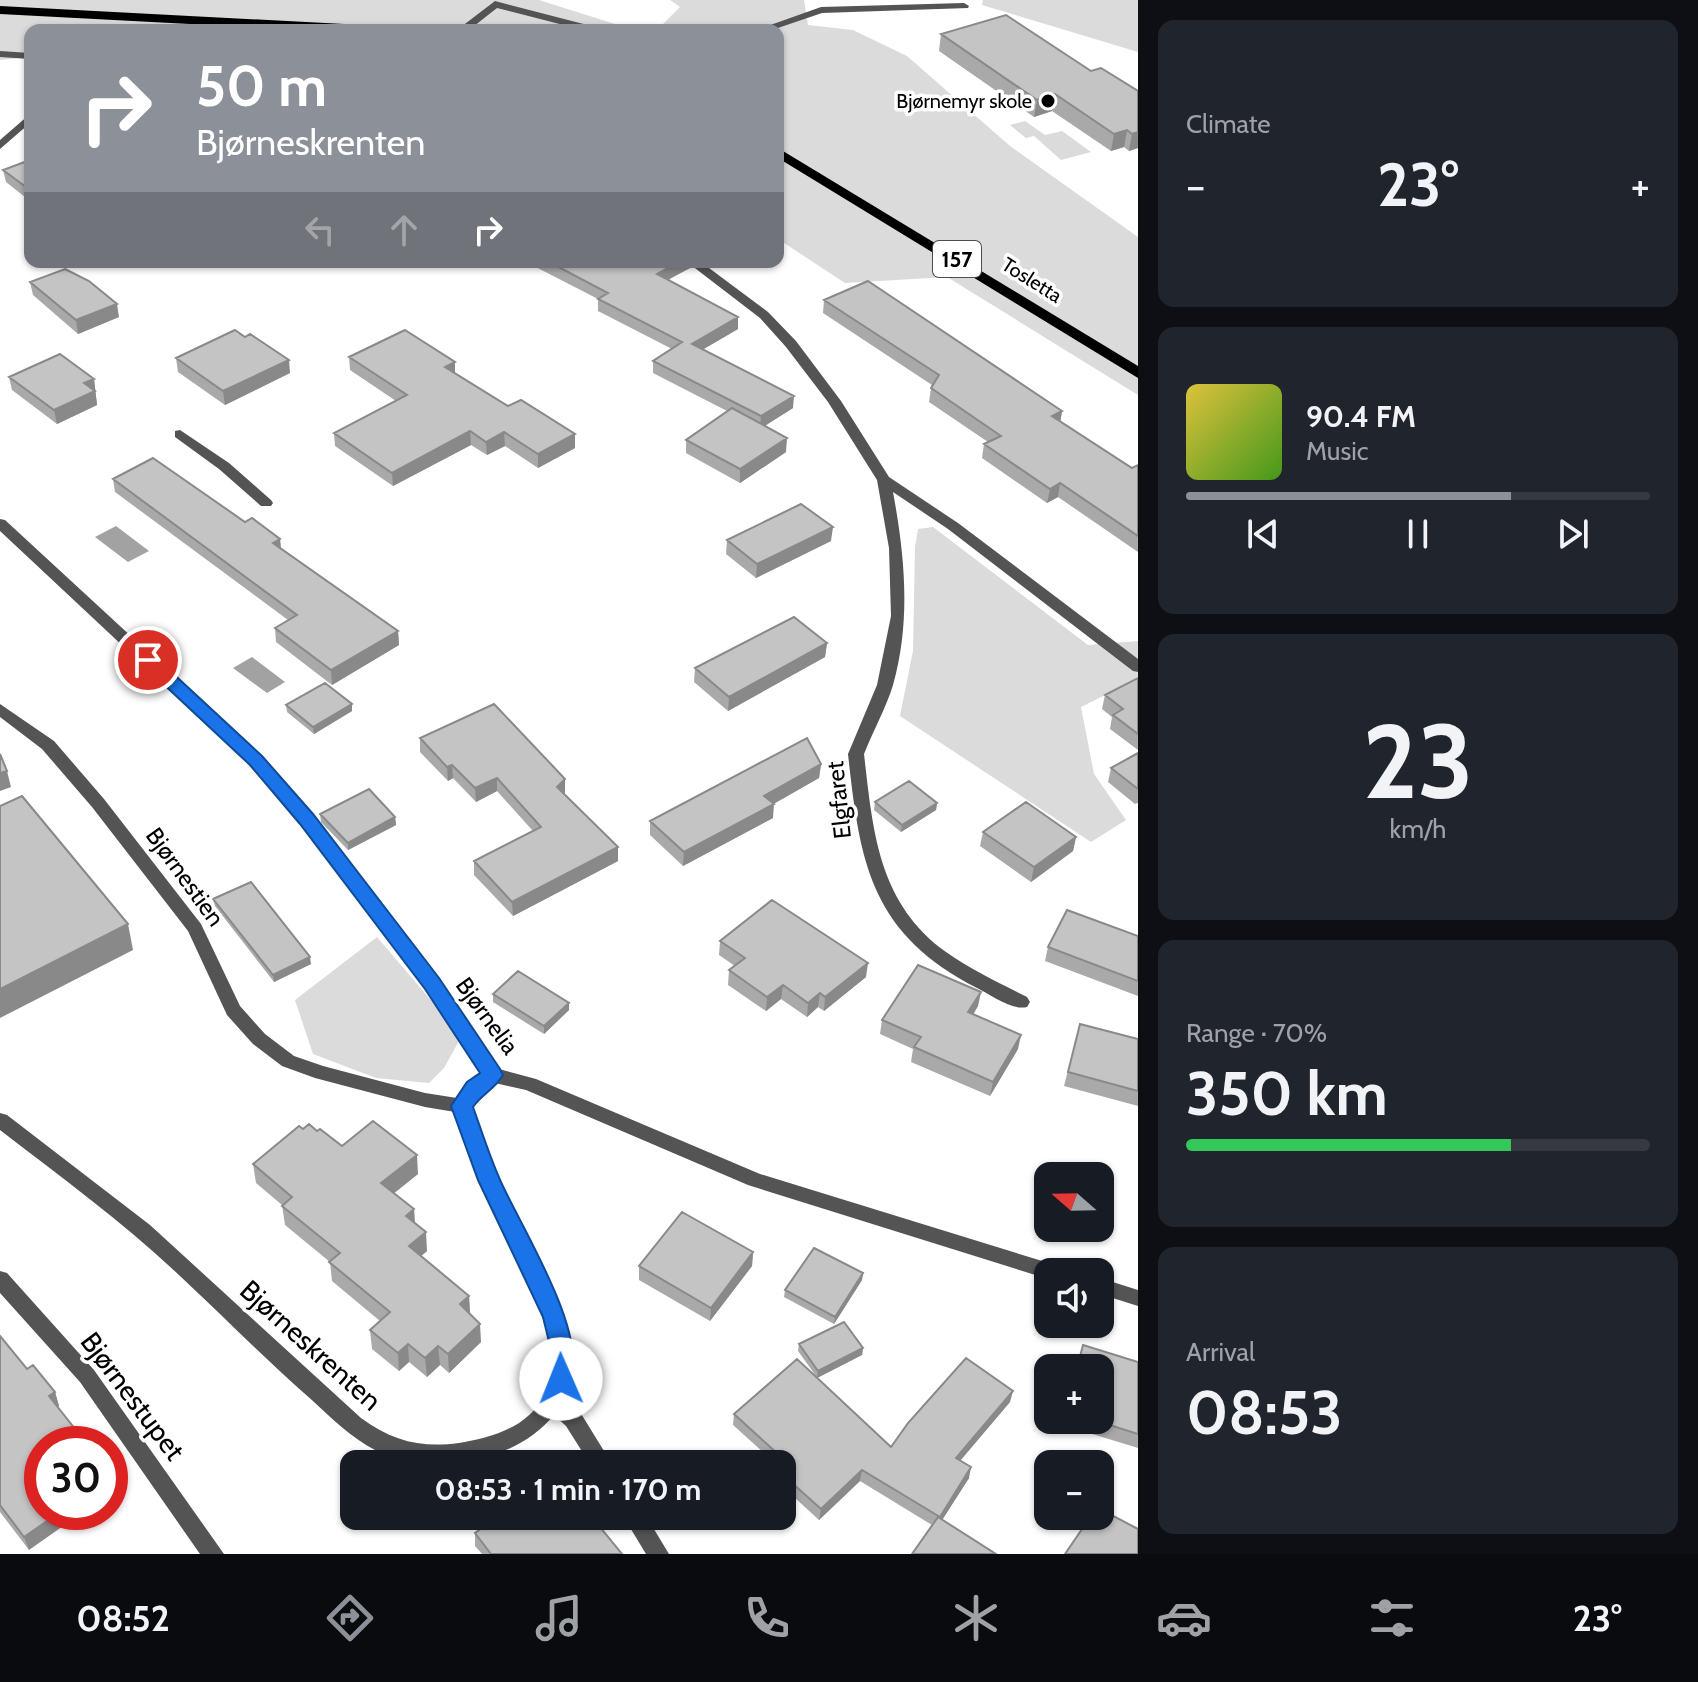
<!DOCTYPE html>
<meta charset="utf-8">
<style>
body{margin:0;font-family:Cabin,sans-serif;background:#20242c;color:#f1f3f6;height:100vh;display:flex;flex-direction:column;font-size:30px;white-space:nowrap}
*{box-sizing:border-box;margin:0}
p{font-size:26px;color:#9ea1a6}
.icon{flex:none;width:44px;height:44px;fill:none;stroke:currentColor;stroke-width:2;stroke-linecap:round;stroke-linejoin:round}
.map{position:relative;flex:1;overflow:hidden}
.side{display:flex;flex-direction:column;gap:20px;padding:20px;background:#0d0f14;width:560px}
.side>*{flex:none}
.top-card{position:absolute;left:24px;top:24px;width:760px;height:244px;border-radius:16px;box-shadow:0 2px 6px #0004;background:#8c9099;color:#fff;overflow:hidden}
.needle{width:52px;rotate:290deg}
.tools{position:absolute;left:1034px;top:1162px;display:grid;gap:16px}
.tools a{display:grid;place-items:center;width:80px;height:80px;border-radius:16px;background:#171b24;box-shadow:0 2px 6px #0004;font-size:40px}
.speed{position:absolute;left:24px;top:1426px;display:flex;gap:16px;font-size:40px;font-weight:700;text-align:center}
.speed>*{display:grid;place-content:center;width:104px;height:104px;border-radius:50%;background:#171b24;box-shadow:0 2px 6px #0004;line-height:1}
.speed .limit{border:12px solid #d22;background:#fff;color:#111}
.pin{position:absolute;display:grid;place-items:center;width:68px;height:68px;color:#fff;margin:-34px;border:4px solid #fff;border-radius:50%;box-shadow:0 2px 8px #0007}
.me{position:absolute;width:88px;margin:-44px;rotate:359deg;stroke-linejoin:round;filter:drop-shadow(0 0 6px #0008)}
.turn{display:flex;align-items:center;gap:28px;height:168px;padding:0 40px;font-size:36px}
.turn .icon{width:104px;height:104px;stroke-width:2.5}
.turn b{display:block;font-size:56px;line-height:68px}
.lanes{display:flex;align-items:center;height:76px;padding:0 40px;background:#0003;justify-content:center;gap:40px;direction:ltr}
.lanes .off{opacity:.35}
.big{font-size:60px;font-weight:700;line-height:1.1}
.side .tile{flex:1;display:flex;flex-direction:column;justify-content:center;gap:12px;min-width:0;padding:0 28px;border-radius:16px;background:#20242c}
.side .dial{align-items:center;gap:0}
.dial b{font-size:104px;line-height:1}
.song{display:flex;align-items:center;gap:24px}
.cover{width:96px;height:96px;border-radius:12px;background:linear-gradient(135deg,hsl(50 70% 55%),hsl(100 70% 35%))}
.played{height:8px;border-radius:4px;background:linear-gradient(90deg,#8c9099 70%,#363941 70%)}
.keys{display:flex;justify-content:space-around;direction:ltr}
.heat{display:flex;justify-content:space-between;align-items:center;font-size:44px;direction:ltr}
.charge{height:12px;border-radius:6px;background:linear-gradient(90deg,#34c759 70%,#363941 0)}
.trip{position:absolute;left:340px;top:1450px;width:456px;height:80px;border-radius:16px;background:#171b24;box-shadow:0 2px 6px #0004;font-weight:700;line-height:80px;text-align:center}
.menu{display:flex;height:128px;justify-content:space-around;align-items:center;background:#090b0e;color:#9ea1a6}
.menu .icon{width:56px;height:56px}
.menu .current{color:#8c9099}
.menu b{font-size:36px;color:#f1f3f6}
main{display:flex;flex:1;min-height:0}
.map>svg:first-child{display:block}
.green{fill:#dbdbdb}
.water{fill:#a2a2a2}
.lines{fill:none;stroke-linecap:round;stroke-linejoin:round}
.primary-casing{stroke:#dbdbdb;stroke-width:4}
.lane{fill:#545454;fill-rule:evenodd}
.street{fill:#545454;fill-rule:evenodd}
.primary{fill:#000;fill-rule:evenodd}
.wall{fill:#a9a9a9}
.shaded-wall{fill:#898989}
.building{fill:#c4c4c4;stroke:#898989;stroke-width:2}
.route{fill:#1a73e8;stroke:#114b97;stroke-width:2}
.poi-dot{fill:#000;stroke:#fff;stroke-width:3}
.labels{text-anchor:middle;stroke-width:7;stroke-linejoin:round;paint-order:stroke}
.far-poi-label{font-size:20px;fill:#000;stroke:#fff;text-anchor:end}
.far-street-label{font-size:20px;fill:#000;stroke:#fff}
.shield{fill:#fff;stroke:#4c4c4c;stroke-width:2}
.shield-label{font-size:22px;font-weight:bold;fill:#000}
.street-label{font-size:24px;fill:#000;stroke:#fff}
.near-street-label{font-size:28px;fill:#000;stroke:#fff}
</style>
<main>
<div class="map">
<svg width="1138" height="1554" viewBox="0 0 1138 1554">
<rect width="100%" height="100%" fill="#fff"/>
<path class="green" d="M0,0H539L634,30L128,27L121,30H30V57L0,60Z
M670,0H804L808,25L853,30L907,56L1010,146L1138,237V395L947,277L845,283L778,239V30H657L680,7Z
M983,0H1138V52L982,5Z
M1025,121L1045,135L1062,131L1091,152L1061,160L1034,136L1026,138L1010,125Z
M933,527L1088,645L1138,641V683L1134,681L1081,707L1094,774L1126,820L1091,842L900,716L913,651L915,547L918,529Z
M377,937L435,1005L459,1041L444,1068L429,1083L376,1078L313,1054L295,1000Z"/>
<path class="water" d="M116,526L149,551L128,562L95,537Z
M252,657L285,682L267,693L233,668Z"/>
<g class="lines">
<g class="primary-casing">
<path id="primary" d="M0,6L382,26L389,30H306L0,14Z
M778,148L1138,366V378L778,158Z"/>
</g>
<path class="lane" d="M495,1L599,28L600,30H583L497,8L469,30H457Z
M964,3L969,6L968,8L822,13L772,30H756L821,7Z
M180,430L229,463L271,500L273,503L271,506H261L219,469L175,437V431Z
M856,749L864,754C873,831 878,903 946,952C971,970 1000,983 1027,997L1030,1002L1027,1007C1012,1011 990,994 977,988C870,933 860,863 848,754Z"/>
<path class="street" d="M0,51L30,53V59L0,57Z
M30,114V123L0,149V140Z
M687,262H701L768,312L796,341L841,401L889,477L958,523L1138,659V672L1133,671L948,529L893,492C905,557 911,621 893,685C886,708 873,731 864,754L862,758H850L848,754L877,685L891,616L889,548L877,480L828,402L786,347L760,318Z
M0,519L5,520L262,757L312,815L438,979L499,1069L536,1079L760,1174L1052,1264L1059,1266L1062,1272H1048V1279L748,1185L526,1090L495,1083L480,1093L471,1107L503,1190L557,1301L569,1336L572,1370L565,1399L580,1412L612,1464H590L566,1426L554,1415C515,1463 431,1477 375,1450C352,1438 332,1419 313,1401C267,1361 224,1317 180,1276C124,1223 61,1177 0,1130V1113L7,1115L150,1225L361,1418C400,1447 436,1450 483,1438C610,1405 525,1276 490,1204C476,1174 467,1143 455,1112L425,1107L315,1078L282,1066L253,1044L227,1015L188,931L92,807L42,749L0,717V704L54,741L104,799L201,924L240,1006L265,1034L294,1056L323,1066L425,1093L457,1098L468,1083L482,1073L426,989L300,823L250,765L0,531Z
M0,1271L7,1273L94,1370L224,1554H200L80,1382L0,1293Z
M1100,1278L1138,1290V1306L1100,1294Z
M623,1516H646L669,1554H646Z"/>
<use href="#primary" class="primary"/>
</g>
<path class="wall" d="M941,34L1091,71L1138,91V148L1129,151L1124,147L1111,151L1052,111L1034,117L939,51Z
M30,160V201L6,182L3,170Z
M526,262H690V268L668,280L738,317V329L703,349L793,408L764,426L786,452L740,483L686,453V440L727,411L653,373V361L672,349L598,311V299Z
M30,282L119,317L78,334L33,295Z
M824,300L1062,411L1060,421L1132,468L1138,465V552L1058,497L1047,503L982,458L984,444L988,442L929,402L931,388L932,385L823,313Z
M349,357L455,362V373L508,406L575,434V448L538,468L505,446L487,455L471,445L393,486L335,446L334,433L396,401L350,370Z
M176,358L290,373L225,405L178,372Z
M9,377L94,379L97,405L57,424L12,390Z
M113,479L245,522L280,539L281,548L398,631L399,645L332,685L276,642L275,628L288,620L115,492Z
M727,540L831,541L756,578L726,554Z
M827,643L825,657L728,711L694,682L695,668Z
M1138,678V750L1110,729L1112,717L1102,709L1105,695Z
M352,704V711L314,734L287,712L286,705Z
M420,738L565,779L564,794L618,847V861L513,916L474,875V861L533,831L497,791L476,802L453,778L448,781L420,752Z
M1138,753V803L1135,804L1108,782L1111,768Z
M821,764L819,778L773,804V818L683,866L650,835V821Z
M875,802L937,803L936,810L901,832L874,810Z
M320,814L395,817L396,825L348,850L321,822Z
M983,832L1076,837L1073,851L1031,882L980,846Z
M213,899L311,964L274,982L215,906Z
M1138,936V996L1045,961L1048,947Z
M720,941L866,977L824,1011L818,1007L807,1017L781,999L766,1011L728,985L729,970L735,966L719,955Z
M493,994L569,1010L544,1034L493,1002Z
M978,1006L973,1015L1018,1049L990,1096L911,1062L913,1049L880,1034L882,1020Z
M1080,1024L1138,1039V1106L1064,1086Z
M303,1129L317,1131L342,1146L418,1174L394,1193L414,1209L415,1224L427,1251L421,1256L469,1296L470,1314L481,1342L449,1373L440,1365L427,1377L409,1362L399,1371L372,1349L370,1330L380,1321L332,1281L330,1262L285,1225L282,1205L256,1183L253,1164Z
M753,1252L752,1266L710,1321L639,1280V1266Z
M863,1273L862,1280L834,1324L784,1297L785,1290Z
M0,1336L27,1369L55,1392L59,1406L58,1407L29,1550L0,1512Z
M799,1344L863,1348L862,1355L817,1378L891,1447L1010,1402L960,1461L969,1478L942,1520L932,1525L860,1481L819,1520L782,1486V1464H770L773,1461L733,1425L734,1414L816,1376L798,1351Z
M1083,1345L1138,1362V1448L1063,1425L1064,1420H1100V1368H1077Z
M475,1533L622,1554H482L475,1546Z"/>
<path class="shaded-wall" d="M1055,94L1052,111L1034,117L1037,100Z
M1127,130L1124,147L1111,151L1114,134Z
M1138,132V148L1129,151L1132,134Z
M679,262H690V268L656,286L657,274Z
M117,304L119,317L78,334L76,320Z
M738,317V329L692,356V344Z
M289,360L290,373L225,405L223,391Z
M455,362V375L445,367Z
M94,379L97,405L57,424L54,410L84,383Z
M794,396L793,408L760,429L761,416Z
M1062,411L1060,425L1052,416Z
M470,431L471,445L393,486L392,473Z
M504,432L505,446L487,455L486,442Z
M575,434V448L538,468V454Z
M787,438L786,452L740,483V469Z
M1060,483L1058,497L1047,503L1050,489Z
M833,527L831,541L756,578L757,564Z
M280,539L281,553L273,543Z
M398,631L399,645L332,685L331,670Z
M827,643L825,657L728,711L729,697Z
M352,704V711L314,734L313,727Z
M821,764L819,778L763,810L764,796Z
M452,765L453,778L448,781L447,767Z
M7,771L11,787L0,791V773Z
M497,778V791L476,802L475,788Z
M565,779V793L557,801V787Z
M937,803L936,810L901,832L902,825Z
M774,804L773,818L683,866L684,852Z
M395,817L396,825L348,850V843Z
M1076,837L1073,851L1031,882L1034,867Z
M618,847V861L513,916L512,902Z
M128,924L133,950L0,1018V989Z
M310,957L311,964L274,982L273,975Z
M868,963L866,977L824,1011L825,997Z
M783,985L781,999L766,1011L767,997Z
M981,992L978,1006L965,1027L968,1012Z
M820,993L818,1007L807,1017L808,1003Z
M569,1003V1010L544,1034V1026Z
M1021,1035L1018,1049L990,1096L993,1082Z
M417,1155L418,1174L383,1202L381,1183Z
M414,1209L415,1228L406,1216Z
M426,1232L427,1251L411,1265L409,1246Z
M753,1252L752,1266L710,1321L711,1308Z
M863,1273L862,1280L834,1324L835,1317Z
M469,1296L470,1314L460,1304Z
M480,1324L481,1342L449,1373L448,1354Z
M408,1344L409,1362L399,1371L398,1353Z
M438,1346L440,1365L427,1377L425,1358Z
M863,1348L862,1355L817,1378L818,1371Z
M1013,1391L1010,1402L953,1469L956,1458Z
M55,1392L59,1406L53,1410L49,1396Z
M971,1467L969,1478L937,1528L940,1517Z
M862,1470L860,1481L819,1520L821,1509Z
M60,1512H83L29,1550L24,1537Z"/>
<path class="building" d="M1006,15L1091,71L1101,68L1138,91V132L1132,134L1127,130L1114,134L1055,94L1037,100L941,34Z
M30,160V190L3,170Z
M549,262H679L657,274L738,317L692,344L794,396L761,416L653,361L682,342L598,299L608,293Z
M65,269L89,281L117,304L76,320L30,282Z
M868,281L1062,411L1052,416L1132,468L1138,465V536L1060,483L1050,489L984,444L1001,436L931,388L939,375L824,300Z
M235,330L245,337L250,334L289,360L223,391L176,358Z
M405,330L455,362L445,367L508,406L521,400L575,434L538,454L504,432L486,442L470,431L392,473L334,433L407,395L349,357Z
M60,354L94,379L84,383L95,391L54,410L9,377Z
M732,408L787,438L740,469L686,440Z
M153,458L245,522L252,518L280,539L273,543L398,631L331,670L275,628L297,615L113,479Z
M801,504L833,527L757,564L727,540Z
M794,617L827,643L729,697L695,668Z
M1138,678V734L1113,715L1123,709L1105,695Z
M325,683L352,704L313,727L286,705Z
M494,704L565,779L557,787L618,847L512,902L474,861L541,827L497,778L475,788L452,765L447,767L420,738Z
M807,738L821,764L764,796L774,804L684,852L650,821Z
M1138,753V789L1111,768Z
M0,754L7,771L0,773Z
M909,781L937,803L902,825L875,802Z
M369,789L395,817L348,843L320,814Z
M22,796L128,924L0,989V806Z
M1026,802L1076,837L1034,867L983,832Z
M251,882L310,957L273,975L213,899Z
M772,900L868,963L825,997L820,993L808,1003L783,985L767,997L729,970L745,958L720,941Z
M1067,910L1138,936V981L1048,947Z
M918,965L981,992L968,1012L1021,1035L993,1082L914,1047L921,1037L882,1020Z
M518,971L569,1003L544,1026L493,994Z
M1080,1024L1138,1039V1091L1068,1072Z
M373,1121L417,1155L381,1183L414,1209L406,1216L426,1232L409,1246L469,1296L460,1304L480,1324L448,1354L438,1346L425,1358L408,1344L398,1353L370,1330L390,1312L329,1262L340,1253L282,1206L292,1197L253,1164L299,1126L303,1129L309,1124L317,1131L320,1129L342,1146Z
M682,1212L753,1252L711,1308L639,1266Z
M814,1248L863,1273L835,1317L785,1290Z
M844,1322L863,1348L818,1371L799,1344Z
M0,1336L27,1369L33,1365L55,1392L49,1396L87,1444H42V1512H60L24,1537L0,1505Z
M1083,1345L1138,1362V1434L1094,1420H1100V1368H1077Z
M966,1358L1013,1391L956,1458L971,1467L940,1517L862,1470L821,1509L782,1474V1464L770,1463L779,1455L734,1414L797,1359L891,1447L908,1423Z
M1100,1509L1138,1529V1554H1065L1091,1516H1100Z
M499,1516H591L622,1554H491L475,1533Z
M938,1517L996,1554H912Z"/>
<path class="route" d="M148,654L154,656L262,756L313,814L439,978L500,1069L503,1075C496,1088 481,1095 473,1107C482,1132 490,1158 501,1182C522,1229 592,1338 569,1387L561,1390L553,1387L550,1379L552,1354L543,1317L478,1180L451,1106L467,1082L480,1073L425,989L300,824L250,765L142,664L139,660Z"/>
<circle class="poi-dot" cx="1048" cy="101" r="8"/>
<g class="labels">
<g class="far-poi-label">
<text x="1032" y="108">Bjørnemyr skole</text>
</g>
<g class="far-street-label">
<text transform="translate(1032 280) rotate(32)" y="7">Tosletta</text>
</g>
<rect class="shield" x="933" y="241" width="48" height="36" rx="6"/>
<g class="shield-label">
<text x="957" y="267">157</text>
</g>
<g class="street-label">
<text transform="translate(839 800) rotate(-96)" y="8">Elgfaret</text>
<text transform="translate(185 877) rotate(54)" y="8">Bjørnestien</text>
<text transform="translate(487 1016) rotate(54)" y="8">Bjørnelia</text>
</g>
<g class="near-street-label">
<text transform="translate(311 1345) rotate(42)" y="10">Bjørneskrenten</text>
<text transform="translate(133 1396) rotate(53)" y="10">Bjørnestupet</text>
</g>
</g>
</svg>
<div class="tools">
<a><svg class="needle" viewBox="-14 -14 28 28"><path d="M0-13l5 13h-10z" fill="#e53935"/><path d="M0 13l5-13h-10z" fill="#9ea1a6"/></svg></a>
<a><svg class="icon" aria-label="sound" viewBox="0 0 24 24"><path d="M4 9h4l5-4v14l-5-4H4zM17 9q2 3 0 6"/></svg></a>
<a>+</a>
<a>−</a>
</div>
<div class="speed"><div class="limit">30</div></div>
<div class="pin" style="left:148px;top:660px;background:#d93025"><svg class="icon" aria-label="arrive" viewBox="0 0 24 24"><path d="M6 21V4h12l-3 4 3 4H6"/></svg></div>
<svg class="me" style="left:561px;top:1379px" viewBox="-20 -20 40 40"><circle r="19" fill="#fff"/><path d="M0-13L10 11 0 6-10 11z" fill="#1a73e8"/></svg>
<div class="trip">08:53 · 1 min · 170 m</div>
<div class="top-card">
<div class="turn"><svg class="icon" aria-label="right" viewBox="0 0 24 24"><path d="M7 20v-9h11M14 6l5 5-5 5"/></svg><div><b>50 m</b>Bjørneskrenten</div></div>
<div class="lanes"><svg class="icon off" aria-label="left" viewBox="0 0 24 24"><path d="M17 20v-9H6M10 6l-5 5 5 5"/></svg><svg class="icon off" aria-label="ahead" viewBox="0 0 24 24"><path d="M12 20V5M6 11l6-6 6 6"/></svg><svg class="icon" aria-label="right" viewBox="0 0 24 24"><path d="M7 20v-9h11M14 6l5 5-5 5"/></svg></div>
</div>
</div>
<section class="side">
<div class="tile"><p>Climate</p>
<div class="heat"><a>−</a><b class="big">23°</b><a>+</a></div>
</div>
<div class="tile">
<div class="song"><i class="cover"></i><div><b>90.4 FM</b><p>Music</p></div></div>
<div class="played"></div>
<div class="keys"><svg class="icon" aria-label="previous" viewBox="0 0 24 24"><path d="M18 5L8 12l10 7zM5 5v14"/></svg><svg class="icon" aria-label="pause" viewBox="0 0 24 24"><path d="M8 5v14M16 5v14"/></svg><svg class="icon" aria-label="next" viewBox="0 0 24 24"><path d="M6 5l10 7-10 7zM19 5v14"/></svg></div>
</div>
<div class="tile dial"><b>23</b><p>km/h</p></div>
<div class="tile"><p>Range · 70%</p><b class="big">350 km</b><div class="charge"></div></div>
<div class="tile"><p>Arrival</p><b class="big">08:53</b></div>
</section>
</main>
<nav class="menu">
<b>08:52</b>
<svg class="icon current" aria-label="directions" viewBox="0 0 24 24"><path d="M12 3l9 9-9 9-9-9zM9 14v-3h6M13 9l2 2-2 2"/></svg>
<svg class="icon" aria-label="music" viewBox="0 0 24 24"><path d="M9 18V5l10-2v13"/><circle cx="6" cy="18" r="3"/><circle cx="16" cy="16" r="3"/></svg>
<svg class="icon" aria-label="phone" viewBox="0 0 24 24"><path d="M5 4h4l2 5-3 2q2 4 5 5l2-3 5 2v4C11 20 4 13 5 4z"/></svg>
<svg class="icon" aria-label="climate" viewBox="0 0 24 24"><path d="M12 3v18M4 7l16 10M4 17L20 7"/></svg>
<svg class="icon" aria-label="car" viewBox="0 0 24 24"><path d="M5 17H2v-5l4-1 3-4h7l3 4 3 1v5h-3M9 17h6M6 11h13"/><circle cx="7" cy="17" r="2"/><circle cx="17" cy="17" r="2"/></svg>
<svg class="icon" aria-label="filters" viewBox="0 0 24 24"><path d="M4 7h16M4 17h16"/><circle cx="9" cy="7" r="2"/><circle cx="15" cy="17" r="2"/></svg>
<b>23°</b>
</nav>
